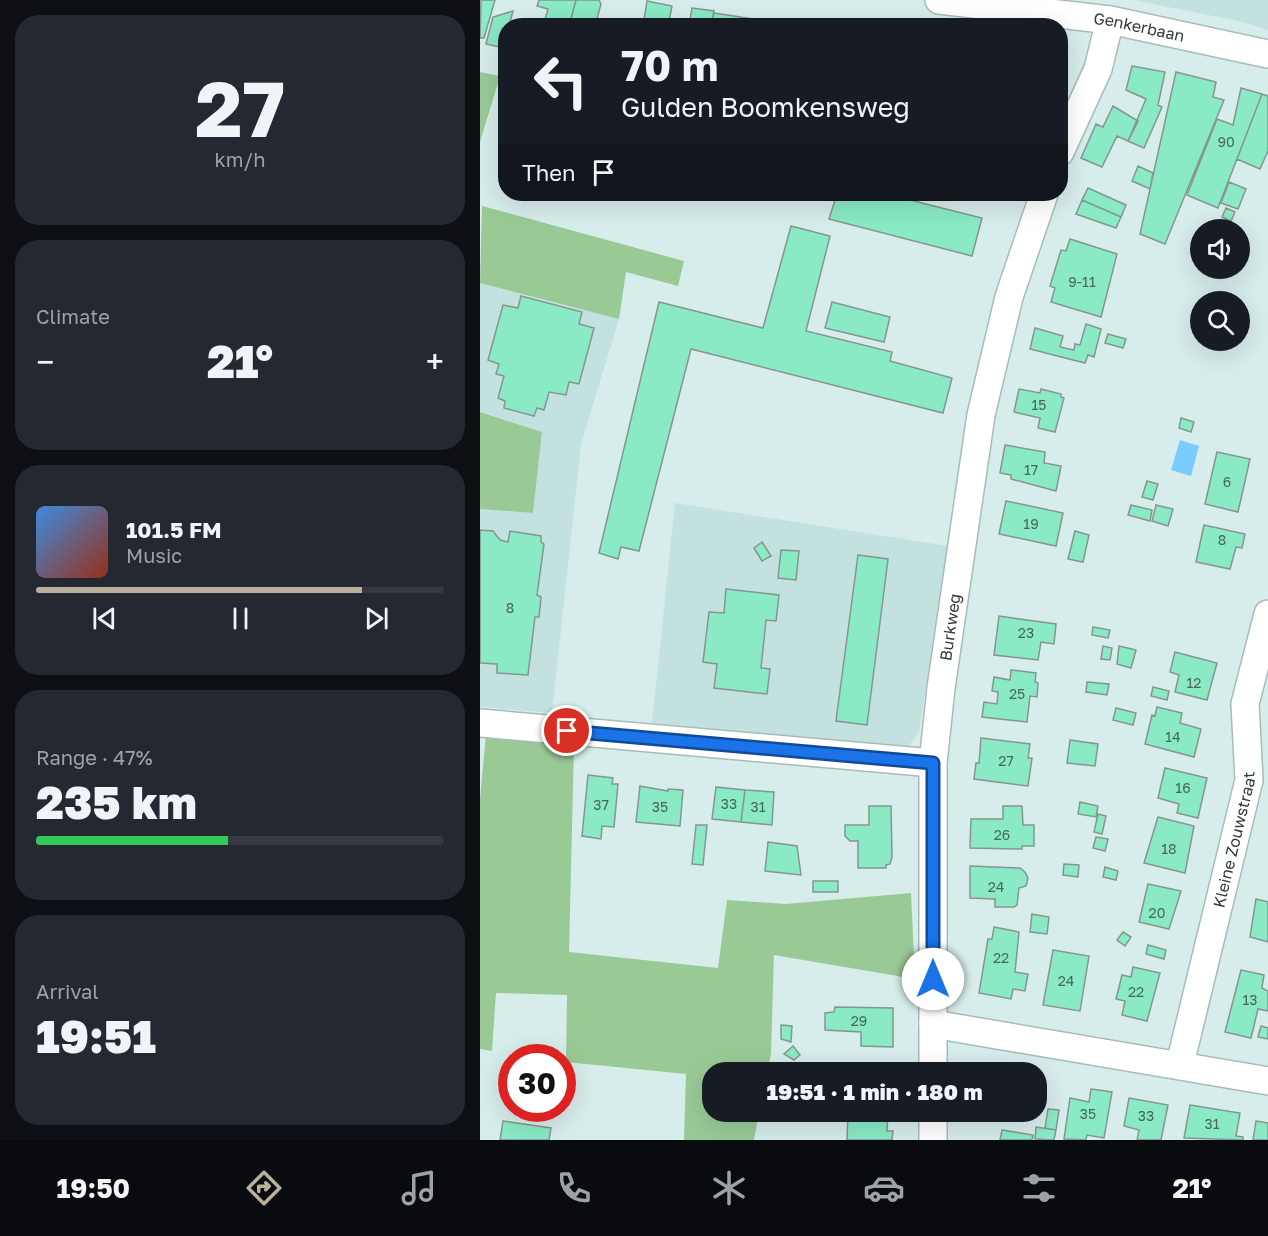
<!DOCTYPE html>
<meta charset="utf-8">
<style>
body{margin:0;font-family:"Golos Text",sans-serif;background:#242831;color:#f1f3f6;height:100vh;display:flex;flex-direction:column;font-size:22px;white-space:nowrap}
*{box-sizing:border-box;margin:0}
p{font-size:20px;color:#9ea1a6}
.icon{flex:none;width:33px;height:33px;fill:none;stroke:currentColor;stroke-width:2;stroke-linecap:round;stroke-linejoin:round}
.map{position:relative;flex:1;overflow:hidden}
.details{display:flex;flex-direction:column;gap:15px;padding:15px;background:#0d0f14;width:480px}
.details>*{flex:none}
.banner{position:absolute;left:18px;top:18px;width:570px;height:183px;border-radius:24px;box-shadow:0 6px 24px #0002;background:#171b24;color:#f1f3f6;overflow:hidden}
.fabs{position:absolute;left:710px;top:219px;display:grid;gap:12px}
.fabs a{display:grid;place-items:center;width:60px;height:60px;border-radius:50%;background:#171b24;box-shadow:0 6px 24px #0002;font-size:30px}
.speed{position:absolute;left:18px;top:1044px;display:flex;gap:12px;font-size:30px;font-weight:700;text-align:center}
.speed>*{display:grid;place-content:center;width:78px;height:78px;border-radius:50%;background:#171b24;box-shadow:0 6px 24px #0002;line-height:1}
.speed .limit{border:9px solid #d22;background:#fff;color:#111}
.pin{position:absolute;display:grid;place-items:center;width:51px;height:51px;color:#fff;margin:-26px;border:3px solid #fff;border-radius:50%;box-shadow:0 2px 6px #0007}
.me{position:absolute;width:66px;margin:-33px;rotate:0deg;stroke-linejoin:round;filter:drop-shadow(0 0 4px #0008)}
.turn{display:flex;align-items:center;gap:21px;height:126px;padding:0 24px;font-size:27px}
.turn .icon{width:78px;height:78px;stroke-width:2.5}
.turn b{display:block;font-size:42px;line-height:51px}
.then{display:flex;align-items:center;height:57px;padding:0 24px;background:#0003;gap:12px;font-size:22px}
.big{font-size:45px;font-weight:800;line-height:1.1}
.details .card{flex:1;display:flex;flex-direction:column;justify-content:center;gap:9px;min-width:0;padding:0 21px;border-radius:24px;background:#242831}
.details .dial{align-items:center;gap:0}
.dial b{font-size:78px;line-height:1}
.song{display:flex;align-items:center;gap:18px}
.cover{width:72px;height:72px;border-radius:9px;background:linear-gradient(135deg,hsl(210 70% 55%),hsl(10 70% 35%))}
.played{height:6px;border-radius:3px;background:linear-gradient(90deg,#bbaf9d 80%,#363941 80%)}
.keys{display:flex;justify-content:space-around;direction:ltr}
.heat{display:flex;justify-content:space-between;align-items:center;font-size:33px;direction:ltr}
.charge{height:9px;border-radius:4px;background:linear-gradient(90deg,#34c759 47%,#363941 0)}
.trip{position:absolute;left:222px;top:1062px;width:345px;height:60px;border-radius:24px;background:#171b24;box-shadow:0 6px 24px #0002;font-weight:800;line-height:60px;text-align:center}
.tabs{display:flex;height:96px;justify-content:space-around;align-items:center;background:#090b0e;color:#9ea1a6}
.tabs .icon{width:42px;height:42px}
.tabs .current{color:#bbaf9d}
.tabs b{font-size:27px;color:#f1f3f6}
main{display:flex;flex:1;min-height:0}
.map>svg:first-child{display:block}
.built{fill:#c3e1df}
.green{fill:#99ca96}
.water{fill:#7acbfe}
.building{fill:#89eac5;stroke:#85968f;stroke-width:1.5}
.lines{fill:none;stroke-linecap:round;stroke-linejoin:round}
.minor-casing{stroke:#a7bcba;stroke-width:30}
.minor{stroke:#fff;stroke-width:27}
.route-casing{stroke:#114b97;stroke-width:15}
.route{stroke:#1a73e8;stroke-width:10}
.labels{text-anchor:middle;stroke-width:4.5;stroke-linejoin:round;paint-order:stroke}
.number-label{font-size:14px;fill:#48675d}
.street-label{font-size:16px;fill:#323b3a;stroke:#d7edeb}
</style>
<main>
<section class="details">
<div class="card dial"><b>27</b><p>km/h</p></div>
<div class="card"><p>Climate</p>
<div class="heat"><a>−</a><b class="big">21°</b><a>+</a></div>
</div>
<div class="card">
<div class="song"><i class="cover"></i><div><b>101.5 FM</b><p>Music</p></div></div>
<div class="played"></div>
<div class="keys"><svg class="icon" aria-label="previous" viewBox="0 0 24 24"><path d="M18 5L8 12l10 7zM5 5v14"/></svg><svg class="icon" aria-label="pause" viewBox="0 0 24 24"><path d="M8 5v14M16 5v14"/></svg><svg class="icon" aria-label="next" viewBox="0 0 24 24"><path d="M6 5l10 7-10 7zM19 5v14"/></svg></div>
</div>
<div class="card"><p>Range · 47%</p><b class="big">235 km</b><div class="charge"></div></div>
<div class="card"><p>Arrival</p><b class="big">19:51</b></div>
</section>
<div class="map">
<svg width="788" height="1140" viewBox="0 0 788 1140">
<rect width="100%" height="100%" fill="#d7edeb"/>
<path class="built" d="M653,0H788V30L763,22Z
M0,282L139,319L101,444L72,713L0,707V509L53,513L62,432L0,412Z
M195,503L468,546L439,732L428,747L172,723Z"/>
<path class="green" d="M0,72L20,76L0,142Z
M2,206L204,261L198,286L146,272L139,319L0,283Z
M0,412L62,432L53,513L0,509Z
M6,734L94,746L89,952L238,968L247,900L306,904L431,893L435,979L294,955L291,1054L287,1072H232V1112H279L274,1140H204L206,1074L86,1062L87,995L16,993L12,1051L0,1049V799Z"/>
<path class="water" d="M700,440L719,446L711,476L691,470Z"/>
<path class="building" d="M1,0H15L4,38H0Z
M59,0H96L89,26H63L68,9L57,6Z
M96,0H119L121,4L115,26L90,23Z
M167,1L192,6L188,26H163Z
M212,8L234,11L231,26H209Z
M33,11L29,26H26L24,48L6,44L13,17Z
M234,13L260,17L259,26H231Z
M260,17L288,21L287,26H259Z
M652,66L685,72L678,105L682,107L664,148L648,141L666,99L646,90Z
M696,72L736,82L733,97L744,100L685,244L660,234Z
M761,88L782,94L738,208L707,195L737,119L753,125Z
M782,94L788,96V151L780,169L757,159Z
M633,106L658,121L648,141L637,136L622,167L601,158L616,124L623,127Z
M658,166L673,173L670,189L652,181Z
M749,182L766,189L758,209L741,203Z
M608,188L646,205L641,217L602,200Z
M357,194H406L502,218L492,256L349,219Z
M602,200L641,217L636,228L596,214Z
M746,208L755,212L751,221L742,217Z
M311,226L350,236L326,331L412,352L410,361L472,378L463,413L211,349L159,551L141,547L138,559L119,553L179,302L283,328Z
M590,239L637,254L621,317L571,302L575,288L570,286L581,250L586,251Z
M41,296L102,312L99,324L114,328L99,384L89,382L86,395L69,392L64,410L57,408L54,416L24,408L25,401L18,398L24,376L16,374L19,364L8,360L23,305L38,308Z
M352,302L410,317L404,342L345,328Z
M606,324L621,329L614,357L608,355L605,363L550,349L555,328L583,336L580,347L594,350L595,344L600,345Z
M628,334L646,339L643,348L625,343Z
M539,389L560,393L561,389L581,394V397L584,398L575,432L558,428L560,418L534,412Z
M701,418L714,422L711,432L699,428Z
M525,445L565,452L564,463L581,466L576,491L531,479V475L520,473Z
M737,452L770,459L758,512L725,504Z
M667,481L678,484L673,500L662,497Z
M526,501L583,513L576,546L519,534Z
M651,505L672,510L670,521L648,515Z
M676,505L693,509L688,526L672,521Z
M724,525L765,534L762,548L756,547L750,569L716,562Z
M0,530L13,531L20,540L28,542L30,531L61,536V542L64,544L57,595L61,597L59,617H55L48,675L17,673V664L0,663Z
M595,531L609,535L603,562L588,559Z
M282,542L291,556L282,561L274,548Z
M301,550L319,551L316,580L298,578Z
M378,555L408,559L387,725L356,721Z
M246,589L299,595L296,621L286,620L281,668L290,669L287,694L234,688L237,664L223,662L229,612L244,613Z
M519,616L576,624L574,644L561,642L558,660L514,655Z
M613,627L630,630L628,638L612,635Z
M623,646L632,648L630,660L621,659Z
M639,646L656,650L651,668L637,664Z
M695,652L737,663L727,700L695,692L699,675L690,672Z
M531,670L556,673L555,682L558,683L557,697L550,696L547,722L502,717L504,702L517,704L518,692L512,691L514,677L530,680Z
M607,682L629,684L627,695L606,692Z
M673,687L689,691L687,700L671,696Z
M677,707L702,713L700,723L721,729L714,757L665,744L672,715L675,716Z
M636,708L656,713L653,725L633,720Z
M501,738L550,744L548,758H552L548,786L494,779L496,763H499Z
M590,740L618,744L615,766L587,763Z
M685,768L727,778L718,818L697,813L699,804L678,798Z
M108,775L133,778L132,784H138L134,827L122,826L121,839L102,836Z
M160,786L188,791V789L203,790L200,826L156,822Z
M236,787L265,790L261,822L232,819Z
M265,790L294,792L292,825L261,822Z
M600,802L618,806L616,817L598,814Z
M389,806H411L412,857L410,864L406,865V868H378V841H370L365,836V825H389Z
M523,806H542L543,825H554V846H542V849L490,848L491,819H523Z
M618,814L626,816L622,834L614,832Z
M678,817L714,826L705,873L664,863Z
M216,825H227L223,865L212,864Z
M616,837L628,839L625,851L613,848Z
M288,842L317,846L321,875L285,871Z
M584,864L599,865L598,877L583,875Z
M490,866L540,868L545,872L548,878L546,886L539,888L537,905L534,907H515V899L490,898Z
M625,867L638,871L636,880L623,877Z
M333,881H358V892H333Z
M668,884L701,891L689,929L659,922Z
M776,899L788,902V942L770,937Z
M552,914L569,917L567,934L550,932Z
M514,927L539,932L535,972L548,974L545,991L533,989L531,999L499,993L508,939H512Z
M643,932L651,937L645,946L637,940Z
M668,945L686,950L684,959L666,954Z
M573,950L609,956L600,1011L563,1005Z
M653,967L680,973L667,1021L642,1015L645,1001L636,999L642,975L651,977Z
M761,970L784,975L782,988L788,991V1011L778,1009L771,1038L745,1032Z
M355,1007L413,1008V1047L381,1046V1032L345,1030V1013L354,1012Z
M301,1025L312,1026L311,1042L301,1039Z
M781,1026L788,1028V1039L778,1037Z
M313,1046L320,1055L314,1060L304,1054Z
M611,1089L632,1092L624,1138L607,1135L606,1140L584,1139L590,1098L609,1102Z
M649,1098L688,1105L681,1140H657L659,1130L644,1126Z
M710,1105L760,1113L756,1136L763,1137V1140L704,1138Z
M568,1109L579,1110L576,1130L565,1128Z
M368,1112H408L407,1131H413L412,1140H367Z
M23,1121L71,1128L69,1140H20Z
M776,1121L788,1123V1140H773Z
M556,1127L576,1130L574,1140L555,1139Z
M522,1130L553,1135L552,1140H520Z"/>
<g class="lines">
<g class="minor-casing">
<g id="minor">
<path id="s1" d="M459,0L630,20L788,54"/>
<path d="M580,152L618,69L630,20"/>
<path d="M0,723L453,763"/>
<path d="M453,1024L788,1081"/>
<path id="s2" d="M700,1064L769,780L765,704L788,614"/>
<path id="s3" d="M453,1072V763L461,688L501,415L529,297L564,194"/>
<path d="M453,1112V1140"/>
</g>
</g>
<use href="#minor" class="minor"/>
</g>
<g class="lines">
<g class="route-casing">
<path id="route" d="M87,731L453,763V979"/>
</g>
<use href="#route" class="route"/>
</g>
<g class="labels">
<g class="number-label">
<text x="746" y="147">90</text>
<text x="602" y="287">9-11</text>
<text x="559" y="410">15</text>
<text x="551" y="475">17</text>
<text x="747" y="487">6</text>
<text x="551" y="529">19</text>
<text x="742" y="545">8</text>
<text x="30" y="613">8</text>
<text x="546" y="638">23</text>
<text x="714" y="688">12</text>
<text x="537" y="699">25</text>
<text x="693" y="742">14</text>
<text x="526" y="766">27</text>
<text x="703" y="793">16</text>
<text x="249" y="809">33</text>
<text x="121" y="810">37</text>
<text x="180" y="812">35</text>
<text x="278" y="812">31</text>
<text x="522" y="840">26</text>
<text x="689" y="854">18</text>
<text x="516" y="892">24</text>
<text x="677" y="918">20</text>
<text x="521" y="963">22</text>
<text x="586" y="986">24</text>
<text x="656" y="997">22</text>
<text x="770" y="1005">13</text>
<text x="379" y="1026">29</text>
<text x="608" y="1119">35</text>
<text x="666" y="1121">33</text>
<text x="732" y="1129">31</text>
</g>
<g class="street-label">
<text dy="6" stroke="none"><textPath href="#s1" startOffset="202">Genkerbaan</textPath></text>
<text dy="6" stroke="none"><textPath href="#s3" startOffset="446">Burkweg</textPath></text>
<text dy="6" stroke="none"><textPath href="#s2" startOffset="231">Kleine Zouwstraat</textPath></text>
</g>
</g>
</svg>
<div class="fabs">
<a><svg class="icon" aria-label="sound" viewBox="0 0 24 24"><path d="M4 9h4l5-4v14l-5-4H4zM17 9q2 3 0 6"/></svg></a>
<a><svg class="icon" aria-label="search" viewBox="0 0 24 24"><circle cx="10" cy="10" r="6"/><path d="M15 15l6 6"/></svg></a>
</div>
<div class="speed"><div class="limit">30</div></div>
<div class="pin" style="left:87px;top:731px;background:#d93025"><svg class="icon" aria-label="arrive" viewBox="0 0 24 24"><path d="M6 21V4h12l-3 4 3 4H6"/></svg></div>
<svg class="me" style="left:453px;top:979px" viewBox="-20 -20 40 40"><circle r="19" fill="#fff"/><path d="M0-13L10 11 0 6-10 11z" fill="#1a73e8"/></svg>
<div class="trip">19:51 · 1 min · 180 m</div>
<div class="banner">
<div class="turn"><svg class="icon" aria-label="left" viewBox="0 0 24 24"><path d="M17 20v-9H6M10 6l-5 5 5 5"/></svg><div><b>70 m</b>Gulden Boomkensweg</div></div>
<div class="then">Then<svg class="icon" aria-label="arrive" viewBox="0 0 24 24"><path d="M6 21V4h12l-3 4 3 4H6"/></svg></div>
</div>
</div>
</main>
<nav class="tabs">
<b>19:50</b>
<svg class="icon current" aria-label="directions" viewBox="0 0 24 24"><path d="M12 3l9 9-9 9-9-9zM9 14v-3h6M13 9l2 2-2 2"/></svg>
<svg class="icon" aria-label="music" viewBox="0 0 24 24"><path d="M9 18V5l10-2v13"/><circle cx="6" cy="18" r="3"/><circle cx="16" cy="16" r="3"/></svg>
<svg class="icon" aria-label="phone" viewBox="0 0 24 24"><path d="M5 4h4l2 5-3 2q2 4 5 5l2-3 5 2v4C11 20 4 13 5 4z"/></svg>
<svg class="icon" aria-label="climate" viewBox="0 0 24 24"><path d="M12 3v18M4 7l16 10M4 17L20 7"/></svg>
<svg class="icon" aria-label="car" viewBox="0 0 24 24"><path d="M5 17H2v-5l4-1 3-4h7l3 4 3 1v5h-3M9 17h6M6 11h13"/><circle cx="7" cy="17" r="2"/><circle cx="17" cy="17" r="2"/></svg>
<svg class="icon" aria-label="filters" viewBox="0 0 24 24"><path d="M4 7h16M4 17h16"/><circle cx="9" cy="7" r="2"/><circle cx="15" cy="17" r="2"/></svg>
<b>21°</b>
</nav>
